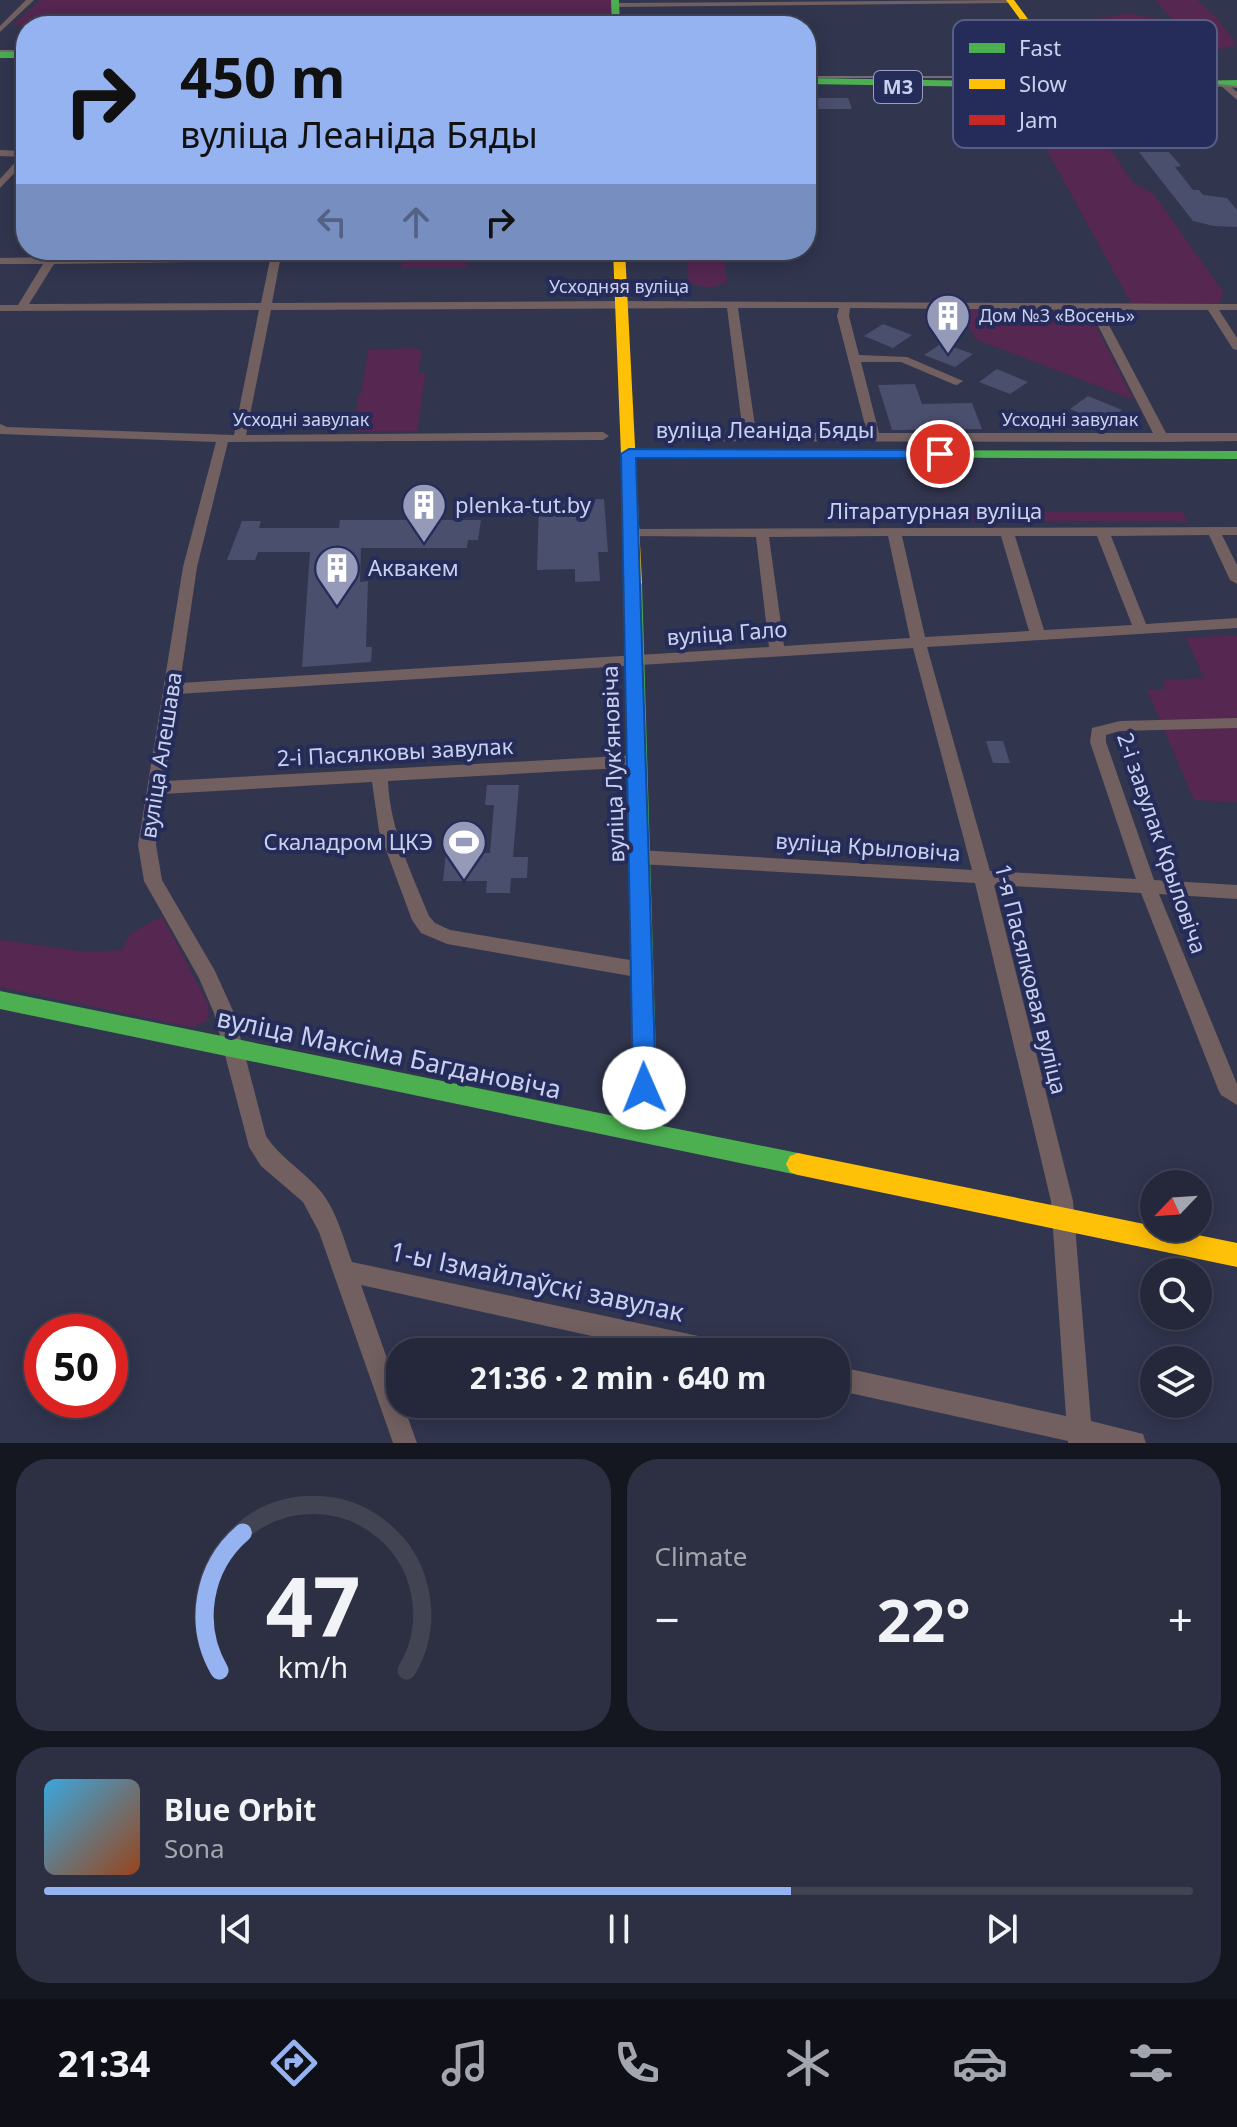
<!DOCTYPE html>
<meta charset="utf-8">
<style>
body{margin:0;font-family:"Noto Sans",sans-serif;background:#2d3042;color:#f1f3f6;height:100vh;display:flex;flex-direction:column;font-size:30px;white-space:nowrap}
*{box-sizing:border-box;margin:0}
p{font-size:26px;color:#a3a6af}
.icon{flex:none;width:44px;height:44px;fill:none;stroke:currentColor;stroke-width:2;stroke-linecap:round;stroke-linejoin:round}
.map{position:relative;height:1443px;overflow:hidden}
.details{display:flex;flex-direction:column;gap:16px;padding:16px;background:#141620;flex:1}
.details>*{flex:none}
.banner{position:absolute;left:16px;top:16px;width:800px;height:244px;border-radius:32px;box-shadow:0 4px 20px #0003,0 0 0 2px #424454;background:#95b2f1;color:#111;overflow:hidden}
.needle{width:52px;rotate:245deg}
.buttons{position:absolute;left:1140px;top:1170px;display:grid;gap:16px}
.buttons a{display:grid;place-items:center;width:72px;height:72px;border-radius:50%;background:#25283a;box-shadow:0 4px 20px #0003,0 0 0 2px #424454;font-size:40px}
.speed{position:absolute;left:24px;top:1314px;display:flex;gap:16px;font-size:40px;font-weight:700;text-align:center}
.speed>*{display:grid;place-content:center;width:104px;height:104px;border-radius:50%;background:#25283a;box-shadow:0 4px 20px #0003,0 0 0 2px #424454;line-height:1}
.speed .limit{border:12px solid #d22;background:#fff;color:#111}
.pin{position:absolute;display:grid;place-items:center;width:68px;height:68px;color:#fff;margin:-34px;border:4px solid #fff;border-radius:50%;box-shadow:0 2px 8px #0007}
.me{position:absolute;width:88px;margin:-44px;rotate:359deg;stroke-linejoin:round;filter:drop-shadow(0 0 6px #0008)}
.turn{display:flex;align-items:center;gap:28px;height:168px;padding:0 32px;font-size:36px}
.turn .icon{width:104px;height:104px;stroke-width:2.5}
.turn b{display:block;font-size:56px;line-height:68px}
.lanes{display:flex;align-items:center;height:76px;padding:0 32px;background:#0003;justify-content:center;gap:40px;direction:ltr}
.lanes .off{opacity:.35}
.big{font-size:60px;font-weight:700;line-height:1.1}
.details .widget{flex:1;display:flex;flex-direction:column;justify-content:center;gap:12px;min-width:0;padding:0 28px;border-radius:32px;background:#2d3042}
.details .dial{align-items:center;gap:0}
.dial svg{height:208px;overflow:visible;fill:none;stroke:#424454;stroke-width:7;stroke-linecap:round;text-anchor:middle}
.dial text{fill:#f1f3f6;stroke:none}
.song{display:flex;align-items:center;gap:24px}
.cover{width:96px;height:96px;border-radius:12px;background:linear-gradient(135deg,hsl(200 70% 55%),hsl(20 70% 35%))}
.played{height:8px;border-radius:4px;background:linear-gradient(90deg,#95b2f1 65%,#424454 65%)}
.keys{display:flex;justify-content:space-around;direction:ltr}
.heat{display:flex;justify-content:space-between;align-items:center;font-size:44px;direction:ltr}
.details .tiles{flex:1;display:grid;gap:16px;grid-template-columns:1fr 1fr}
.widget:last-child{grid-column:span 2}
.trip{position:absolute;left:386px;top:1338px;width:464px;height:80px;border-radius:32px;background:#25283a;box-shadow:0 4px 20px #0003,0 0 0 2px #424454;font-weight:700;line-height:80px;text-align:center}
.menu{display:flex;height:128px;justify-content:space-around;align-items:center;background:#0f1017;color:#a3a6af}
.menu .icon{width:56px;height:56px}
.menu .active{color:#95b2f1}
.menu b{font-size:36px;color:#f1f3f6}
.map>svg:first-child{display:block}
.green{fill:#552751}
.building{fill:#4b4f6e}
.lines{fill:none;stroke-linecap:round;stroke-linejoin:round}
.street{fill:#726060;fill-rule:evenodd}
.fast{fill:#4caf50;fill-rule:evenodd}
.slow{fill:#ffc107;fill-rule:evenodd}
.jam{fill:#c62828;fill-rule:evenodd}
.tram{stroke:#766b70;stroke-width:2}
.route{fill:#1a73e8;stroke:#114b97;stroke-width:2}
.labels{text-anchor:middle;stroke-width:8;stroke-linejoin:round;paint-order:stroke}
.far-street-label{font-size:18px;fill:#cad1ef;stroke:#252c5a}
.far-poi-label{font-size:18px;fill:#cad1ef;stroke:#252c5a;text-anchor:start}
.shield{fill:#252c5a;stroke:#98a0c2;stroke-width:2}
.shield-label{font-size:20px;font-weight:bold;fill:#cad1ef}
.street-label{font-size:22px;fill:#cad1ef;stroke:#252c5a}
.poi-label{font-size:22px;fill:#cad1ef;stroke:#252c5a;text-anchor:start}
.near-street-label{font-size:26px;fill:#cad1ef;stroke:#252c5a}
.key{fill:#252c5a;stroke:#575e87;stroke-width:2}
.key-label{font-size:22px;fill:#cad1ef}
</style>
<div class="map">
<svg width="1237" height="1443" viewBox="0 0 1237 1443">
<rect width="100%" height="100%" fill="#31354e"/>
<path class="green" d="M40,0H615V26H12Z
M1155,0H1197L1218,19L1237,45L1222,49L1097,50L1078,26L1077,22L1130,13L1162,20L1172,19Z
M1019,100H1078L1133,183L1153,193L1224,293L1219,303H1131Z
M402,250H468L464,253L467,268H402Z
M685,250H723L727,282L709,288L689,283Z
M961,310L1088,311L1134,400L975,339Z
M414,348L422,351L418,373H426L417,431H355L358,396L361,395L368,350Z
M1182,511L1188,522L913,521L911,513Z
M1237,635V802L1194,800L1147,690L1165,689L1163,680L1204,678L1186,638Z
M162,916L209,1006L208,1020L194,1027L185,1026L0,987V940L88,952L122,950L130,934Z"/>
<path class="building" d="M806,98H848L852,109H808Z
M1139,152H1169L1181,166L1175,167L1193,190H1199L1203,195L1227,198L1237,210V227L1214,226L1193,221Z
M883,324L912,335L893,348L864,336Z
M942,343L973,354L955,367L924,355Z
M997,369L1028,382L1010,394L979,382Z
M915,384L922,404L972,403L982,429L892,430L878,385Z
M1088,396L1122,410L1105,423L1070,409Z
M604,499L608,552H598L600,581L575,582V569L537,570L539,501Z
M340,520H481L478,540H468L467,548H361L360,582L368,581L366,647H372L371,662L302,667L310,552H258L255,560H227L242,521H261L259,528H339Z
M986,741H1003L1010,763H993Z
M487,785H519L513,857H528L527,878H511L510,893H486L487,881H443L446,852L490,853L494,805H485Z"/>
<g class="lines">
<path class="street" d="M26,0H34L0,32V26Z
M1014,0L1011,3L615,7L611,5L615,3Z
M1223,80L1237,92V100L1220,85L1219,83Z
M0,150L26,151V161L0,188V179L20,157L0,156Z
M272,250H282L272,303L621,301L1237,304V310H1219L1237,338V350L1233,349L1208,310H1101L1166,433H1237V441L1162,442L662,441L656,437L658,434L743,433L727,308L271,310L246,435L603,432L609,436L603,440L228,442L197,567L180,683L769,647L756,537L628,536L626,533L628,530L633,529L1237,527V535H1222L1237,565V584L1230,580L1209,535L1111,536L1146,624L1237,618V628L927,647L990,871L1136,879L1090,742L1092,728L1120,721L1237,718V728L1120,731L1106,735V742L1154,880L1237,885V899L1159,894L1237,1084V1105L1221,1095L1218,1089L1141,893L994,885L1073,1201L1091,1421L1143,1434L1146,1443H1068V1441L836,1390V1366L1066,1416L1051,1201L975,883L639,864L633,862L630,857L633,852L639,850L972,870L913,648L178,694L165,781L638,755L646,761L638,767L388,781C390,829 411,872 429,916L435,923L450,930L642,962L649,965L651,970L649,975L642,978L447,944L421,933L412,920L379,831L372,782L163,794L156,845L162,880L215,971L234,1013L266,1136C280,1157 299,1168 316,1186C335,1205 343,1237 352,1262L717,1340L725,1344L729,1352H664L361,1285L400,1395V1404H403L417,1443H393L319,1232L303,1202L261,1166L249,1147L214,1013L199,978L144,881L138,845L183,567L216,442L0,434V424L7,427L234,435L259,310L0,311V305H18L43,264H0V258L47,257L54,252L59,255L58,257L254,256L258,257V261L54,264L29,304L261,303ZM738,308H839L837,316L867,433H756ZM850,308L1090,310L1153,433H879L861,362H901L953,384L957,385L963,381L907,357L859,355L849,316ZM888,536L910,638L784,646L769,537ZM902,536H1001L1029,631L925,637ZM1015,536H1097L1132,625L1044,630Z"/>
<path class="fast" d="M611,0H619L620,26H612Z
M0,52H26V58H0Z
M806,78L1101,83L1237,80V86L1101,89L806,84Z
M820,450L1237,451V459L815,457L813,454Z
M634,578L642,583L658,1125L798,1153L806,1156L810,1164L806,1172L798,1175L0,1009V991L634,1120L626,583Z"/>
<path class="slow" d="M1006,0H1014L1078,87V91H1072Z
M613,250H625L642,583L634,588L626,583Z
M798,1153L1237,1243V1267L798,1175L790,1172L786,1164L790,1156Z"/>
<path class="jam" d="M629,450H820L827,454L820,458L624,457L622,454Z"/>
<path class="tram" d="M0,51H26
M806,77H1149L1237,87"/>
</g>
<path class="route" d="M629,449L940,450L948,454L940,458H636L656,1088L653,1095L644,1098L636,1095L633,1088L621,454Z"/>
<defs>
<g id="building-pin" transform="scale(2.3)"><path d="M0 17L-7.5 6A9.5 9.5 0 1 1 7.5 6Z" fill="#949ab7" stroke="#252c5a"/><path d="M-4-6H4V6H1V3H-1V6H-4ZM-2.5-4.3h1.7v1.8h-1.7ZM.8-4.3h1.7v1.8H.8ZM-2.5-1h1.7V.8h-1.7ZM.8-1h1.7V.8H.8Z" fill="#fff"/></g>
<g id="stadium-pin" transform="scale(2.3)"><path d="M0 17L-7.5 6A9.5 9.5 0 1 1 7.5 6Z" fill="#949ab7" stroke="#252c5a"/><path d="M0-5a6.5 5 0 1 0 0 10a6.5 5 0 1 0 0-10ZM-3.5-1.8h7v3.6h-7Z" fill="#fff"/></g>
</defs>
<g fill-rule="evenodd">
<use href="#building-pin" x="948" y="316"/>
<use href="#building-pin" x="424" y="505"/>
<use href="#building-pin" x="337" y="568"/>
<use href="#stadium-pin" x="464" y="842"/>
</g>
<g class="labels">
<g class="far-street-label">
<text x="619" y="293">Усходняя вуліца</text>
<text x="301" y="426">Усходні завулак</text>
<text x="1070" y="426">Усходні завулак</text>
</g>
<g class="far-poi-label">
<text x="979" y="322">Дом №3 «Восень»</text>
</g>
<rect class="shield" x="874" y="71" width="48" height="32" rx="6"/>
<g class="shield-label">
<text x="898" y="94">М3</text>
</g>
<g class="street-label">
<text x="765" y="438">вуліца Леаніда Бяды</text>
<text x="935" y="519">Літаратурная вуліца</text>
<text transform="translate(727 633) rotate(-4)" y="8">вуліца Гало</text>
<text transform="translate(395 752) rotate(-3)" y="8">2-і Пасялковы завулак</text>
<text transform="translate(161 755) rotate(-81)" y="8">вуліца Алешава</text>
<text transform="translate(613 764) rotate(-92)" y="8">вуліца Лукʼяновіча</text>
<text transform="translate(1162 843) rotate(71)" y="8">2-і завулак Крыловіча</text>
<text transform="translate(868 847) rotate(4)" y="8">вуліца Крыловіча</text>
<text transform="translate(1031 979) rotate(76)" y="8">1-я Пасялковая вуліца</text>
</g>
<g class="poi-label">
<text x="455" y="513">plenka-tut.by</text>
<text x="368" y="576">Аквакем</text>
<text x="433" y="850" text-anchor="end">Скаладром ЦКЭ</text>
</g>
<g class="near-street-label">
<text transform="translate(389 1054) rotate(12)" y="9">вуліца Максіма Багдановіча</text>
<text transform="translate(537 1282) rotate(12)" y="9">1-ы Ізмайлаўскі завулак</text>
</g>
</g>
<rect x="953" y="20" width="264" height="128" rx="12" class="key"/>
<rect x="969" y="43" width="36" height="10" fill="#4caf50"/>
<rect x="969" y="79" width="36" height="10" fill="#ffc107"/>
<rect x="969" y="115" width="36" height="10" fill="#c62828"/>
<g class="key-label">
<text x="1019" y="56">Fast</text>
<text x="1019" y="92">Slow</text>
<text x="1019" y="128">Jam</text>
</g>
</svg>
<div class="buttons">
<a><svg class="needle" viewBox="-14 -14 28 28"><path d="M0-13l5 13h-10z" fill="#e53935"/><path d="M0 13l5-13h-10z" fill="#a3a6af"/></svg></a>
<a><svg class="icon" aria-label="search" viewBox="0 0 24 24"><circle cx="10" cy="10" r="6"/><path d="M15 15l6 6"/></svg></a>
<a><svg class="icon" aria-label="layers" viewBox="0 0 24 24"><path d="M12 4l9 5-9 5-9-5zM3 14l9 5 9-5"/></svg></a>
</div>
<div class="speed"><div class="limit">50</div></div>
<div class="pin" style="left:940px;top:454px;background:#d93025"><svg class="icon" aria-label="arrive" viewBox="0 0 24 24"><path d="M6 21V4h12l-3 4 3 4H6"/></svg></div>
<svg class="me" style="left:644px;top:1088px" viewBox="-20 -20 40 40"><circle r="19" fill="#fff"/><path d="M0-13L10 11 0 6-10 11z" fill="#1a73e8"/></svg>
<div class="trip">21:36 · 2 min · 640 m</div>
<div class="banner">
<div class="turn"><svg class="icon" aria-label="right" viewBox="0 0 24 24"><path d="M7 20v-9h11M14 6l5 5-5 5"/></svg><div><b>450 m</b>вуліца Леаніда Бяды</div></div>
<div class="lanes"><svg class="icon off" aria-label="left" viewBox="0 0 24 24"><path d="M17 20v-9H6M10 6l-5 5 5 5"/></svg><svg class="icon off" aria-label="ahead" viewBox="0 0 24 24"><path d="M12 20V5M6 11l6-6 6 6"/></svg><svg class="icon" aria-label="right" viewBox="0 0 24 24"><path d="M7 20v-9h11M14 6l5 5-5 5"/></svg></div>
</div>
</div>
<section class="details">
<div class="tiles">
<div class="widget dial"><svg viewBox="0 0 100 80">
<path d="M14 69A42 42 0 1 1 86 69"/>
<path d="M14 69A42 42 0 0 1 23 16" stroke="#95b2f1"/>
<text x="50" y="56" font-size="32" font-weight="700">47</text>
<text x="50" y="72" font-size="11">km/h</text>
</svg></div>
<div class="widget"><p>Climate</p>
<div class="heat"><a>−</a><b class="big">22°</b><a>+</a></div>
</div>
<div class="widget">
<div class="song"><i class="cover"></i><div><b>Blue Orbit</b><p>Sona</p></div></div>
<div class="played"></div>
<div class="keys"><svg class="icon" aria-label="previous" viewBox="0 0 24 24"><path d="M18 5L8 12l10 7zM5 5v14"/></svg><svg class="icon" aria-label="pause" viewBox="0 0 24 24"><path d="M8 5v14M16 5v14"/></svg><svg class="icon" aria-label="next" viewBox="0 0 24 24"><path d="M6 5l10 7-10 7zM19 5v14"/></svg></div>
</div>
</div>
</section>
<nav class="menu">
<b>21:34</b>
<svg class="icon active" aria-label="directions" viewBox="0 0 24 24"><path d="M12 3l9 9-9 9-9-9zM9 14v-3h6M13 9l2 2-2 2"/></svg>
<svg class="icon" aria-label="music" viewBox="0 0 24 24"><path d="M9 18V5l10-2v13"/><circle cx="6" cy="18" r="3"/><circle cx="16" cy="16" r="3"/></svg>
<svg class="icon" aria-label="phone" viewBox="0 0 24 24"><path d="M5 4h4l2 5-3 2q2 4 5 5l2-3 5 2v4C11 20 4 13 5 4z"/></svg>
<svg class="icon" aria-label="climate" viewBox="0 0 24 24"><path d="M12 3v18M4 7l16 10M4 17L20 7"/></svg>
<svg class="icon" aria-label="car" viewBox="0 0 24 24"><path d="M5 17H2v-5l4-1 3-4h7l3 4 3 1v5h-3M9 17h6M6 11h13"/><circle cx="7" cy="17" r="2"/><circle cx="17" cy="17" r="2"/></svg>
<svg class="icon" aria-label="filters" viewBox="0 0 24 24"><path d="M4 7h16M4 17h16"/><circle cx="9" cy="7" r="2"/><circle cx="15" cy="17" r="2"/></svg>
</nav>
